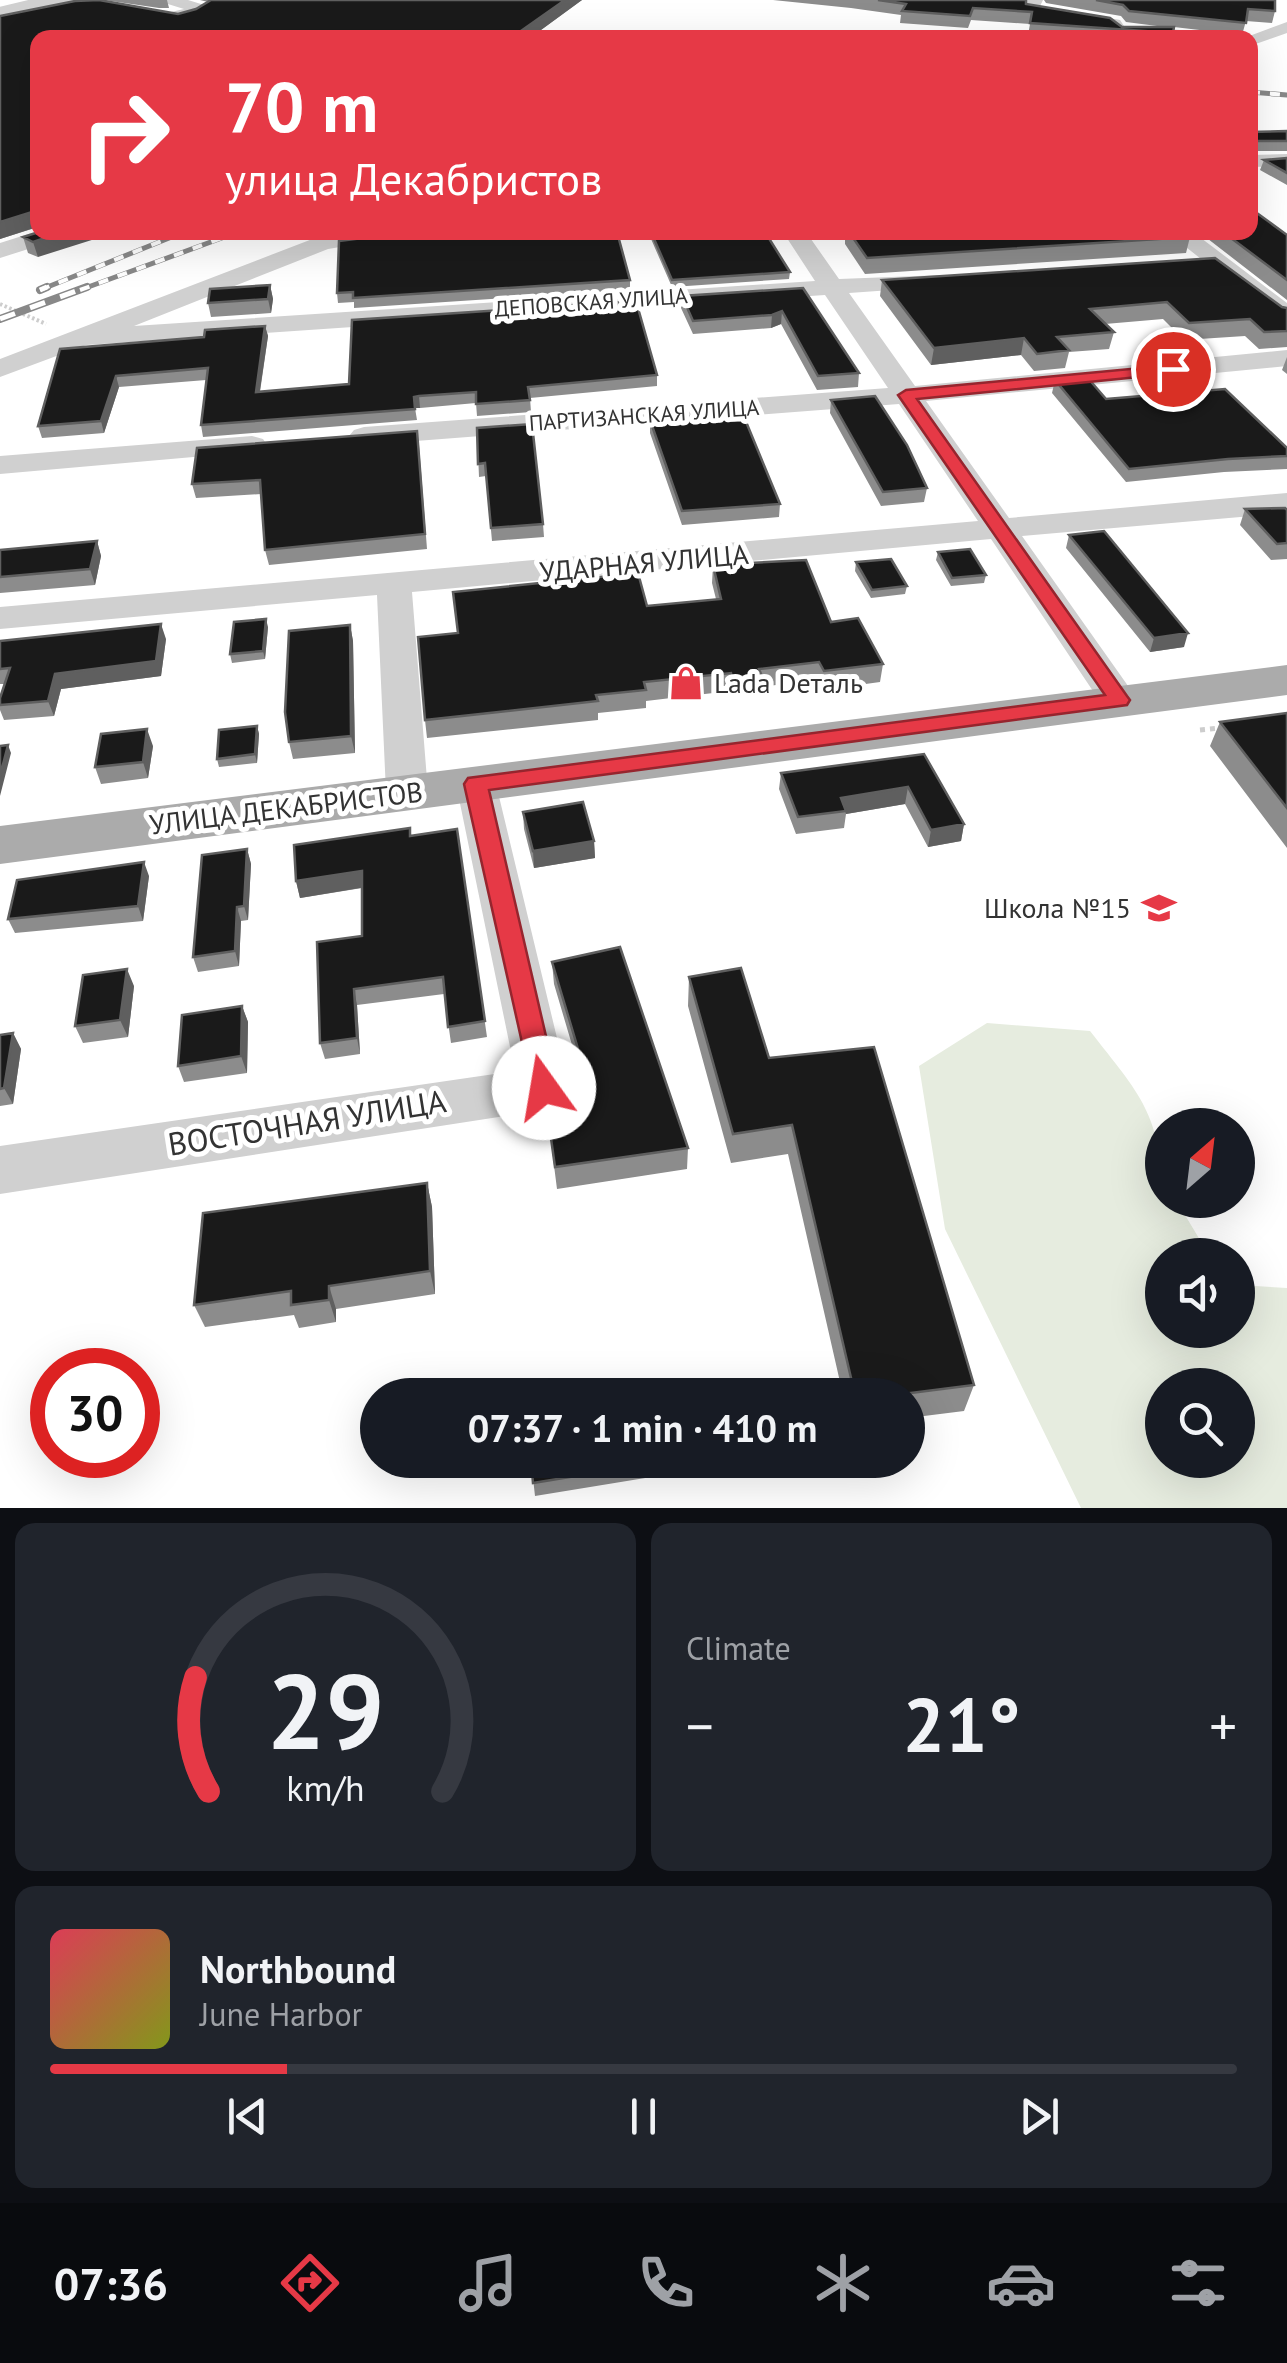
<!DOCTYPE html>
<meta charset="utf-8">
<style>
body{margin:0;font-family:"PT Sans",sans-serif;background:#20242c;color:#f1f3f6;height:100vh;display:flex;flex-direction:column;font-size:38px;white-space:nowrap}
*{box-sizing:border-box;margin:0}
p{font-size:32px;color:#9ea1a6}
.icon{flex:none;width:55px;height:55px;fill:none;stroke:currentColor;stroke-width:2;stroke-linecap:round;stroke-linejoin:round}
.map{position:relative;height:1508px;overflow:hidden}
.sheet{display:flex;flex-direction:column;gap:15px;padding:15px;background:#0d0f14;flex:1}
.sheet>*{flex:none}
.top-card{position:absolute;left:30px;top:30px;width:1228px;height:210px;border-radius:20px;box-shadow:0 10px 40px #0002;background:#e63946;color:#fff;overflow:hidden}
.needle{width:65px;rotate:28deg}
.buttons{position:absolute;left:1145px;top:1108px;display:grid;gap:20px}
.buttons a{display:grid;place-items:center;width:110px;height:110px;border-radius:50%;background:#171b24;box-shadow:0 10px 40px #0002;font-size:50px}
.speed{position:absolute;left:30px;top:1348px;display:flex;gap:20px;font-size:50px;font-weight:700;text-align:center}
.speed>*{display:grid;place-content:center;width:130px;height:130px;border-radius:50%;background:#171b24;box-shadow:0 10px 40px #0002;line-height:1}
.speed .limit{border:15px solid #d22;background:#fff;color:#111}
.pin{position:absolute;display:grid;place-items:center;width:85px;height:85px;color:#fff;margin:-42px;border:5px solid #fff;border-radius:50%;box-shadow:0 2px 10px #0007}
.me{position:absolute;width:110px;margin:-55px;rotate:347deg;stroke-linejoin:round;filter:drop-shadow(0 0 8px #0008)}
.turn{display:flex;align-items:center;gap:35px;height:210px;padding:0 30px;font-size:45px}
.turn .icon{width:130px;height:130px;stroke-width:2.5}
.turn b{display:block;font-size:70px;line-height:85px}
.big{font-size:75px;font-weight:700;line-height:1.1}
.sheet .card{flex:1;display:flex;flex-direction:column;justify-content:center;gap:15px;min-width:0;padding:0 35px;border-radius:20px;background:#20242c}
.sheet .dial{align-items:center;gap:0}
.dial svg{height:260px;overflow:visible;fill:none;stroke:#363941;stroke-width:7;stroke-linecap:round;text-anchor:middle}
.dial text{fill:#f1f3f6;stroke:none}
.song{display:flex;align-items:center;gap:30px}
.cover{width:120px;height:120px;border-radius:15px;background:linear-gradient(135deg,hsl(350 70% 55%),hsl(70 70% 35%))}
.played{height:10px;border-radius:5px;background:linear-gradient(90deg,#e63946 20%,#363941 20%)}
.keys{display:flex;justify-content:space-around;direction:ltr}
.heat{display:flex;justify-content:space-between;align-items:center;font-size:55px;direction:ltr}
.sheet .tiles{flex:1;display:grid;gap:15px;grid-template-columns:1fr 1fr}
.card:last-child{grid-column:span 2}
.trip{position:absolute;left:360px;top:1378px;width:565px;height:100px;border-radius:50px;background:#171b24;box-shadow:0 10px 40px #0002;font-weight:700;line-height:100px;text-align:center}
.tab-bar{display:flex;height:160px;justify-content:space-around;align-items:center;background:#090b0e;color:#9ea1a6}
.tab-bar .icon{width:70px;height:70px}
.tab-bar .on{color:#e63946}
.tab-bar b{font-size:45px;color:#f1f3f6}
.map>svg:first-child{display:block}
.green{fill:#e6ecdf;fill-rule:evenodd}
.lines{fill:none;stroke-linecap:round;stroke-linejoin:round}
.path-far1{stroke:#cdcdcd;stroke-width:4;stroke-dasharray:2.5 2.5;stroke-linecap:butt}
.path{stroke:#cdcdcd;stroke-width:5;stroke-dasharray:5 5;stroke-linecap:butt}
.minor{fill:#d0d0d0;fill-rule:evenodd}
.major{fill:#ababab;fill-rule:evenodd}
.rail-far1-casing{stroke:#888;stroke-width:5}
.rail-casing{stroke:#888;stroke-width:8}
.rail-far1{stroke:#fff;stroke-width:4;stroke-dasharray:10;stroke-linecap:butt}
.rail{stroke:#fff;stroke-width:5;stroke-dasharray:16;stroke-linecap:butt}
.minor-bridge{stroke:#d0d0d0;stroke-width:18}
.wall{fill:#8c8c8c}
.shaded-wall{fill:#5f5f5f}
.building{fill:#1a1a1a;stroke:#5f5f5f;stroke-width:2.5}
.route{fill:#e63946;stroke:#96252e;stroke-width:2.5}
.labels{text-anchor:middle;stroke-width:10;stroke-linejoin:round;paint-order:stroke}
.far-street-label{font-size:22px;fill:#333;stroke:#fff}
.street-label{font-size:28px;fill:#333;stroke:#fff}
.poi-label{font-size:28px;fill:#333;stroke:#fff;text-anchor:start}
.near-street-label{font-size:32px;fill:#333;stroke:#fff}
</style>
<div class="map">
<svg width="1287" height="1508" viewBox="0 0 1287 1508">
<rect width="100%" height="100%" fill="#fff"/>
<path class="green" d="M987,1023L1090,1031C1140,1095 1162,1114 1162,1200H1176L1209,1255H1162V1330H1238V1285L1287,1288V1508H1081L945,1229L919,1066ZM1162,1385H1238V1460H1162Z"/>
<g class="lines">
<path class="path-far1" d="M0,304L46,324"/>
<path class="path" d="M1200,730L1221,728"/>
<path class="minor" d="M155,0H188L214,8L160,24L154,22V16L184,9Z
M1027,0H1043L1040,6L1120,20L1124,26L1180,30L1188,35H1119L1109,27L1025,12Z
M1287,22V33L1250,46V38H1244Z
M1287,154V166L1250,167V155Z
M38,231L69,232L66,237L0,258V243Z
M344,232H399L388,239L328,249L134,326L815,281L783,232H806L839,279L943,275L946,280L934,287L849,293L915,386L1287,350V366L926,401L1009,518L1287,493V513L1022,536L1138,700L1133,709L1119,712L1105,709L991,539L412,592L428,792L422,802L407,806L392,802L386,792L377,595L0,629V607L978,521L899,404L364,445L354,442L349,436L354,430L364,427L888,388L825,295L86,345L0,377V359L315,238Z
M1167,232H1193L1287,303V323L1278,320Z
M252,436L263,439L267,445L263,451L0,474V456Z
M476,770L490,774L496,784L569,1088L562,1103L544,1110L0,1194V1146L515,1071L456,784L462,774Z"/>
<path class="major" d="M1287,665V695L0,864V826Z"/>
<g class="rail-far1-casing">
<path id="rail-far1" d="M506,32L563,38
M1250,92L1287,95
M40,290L184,232
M80,290L238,232"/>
</g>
<g class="rail-casing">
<path id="rail" d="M40,290L47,287
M0,319L87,287"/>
</g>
<use href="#rail-far1" class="rail-far1"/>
<use href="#rail" class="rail"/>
<path class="minor-bridge" d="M0,16L67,0"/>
</g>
<path class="wall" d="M104,0H167L169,8H159Z
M200,0H582L530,38H38V227L0,239V16L178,14L196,9L208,2Z
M773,0H1026V4L1122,27H1165L1126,22L1121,16L1046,3L1044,0H1275V11L1272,23L1246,21L1242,35L1174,27L1172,38H1057L1028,35L1030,24L971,20L968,28L900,23L901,15L851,8Z
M1287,131V151H1250V132Z
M1287,158V185L1260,170L1264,160Z
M39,232L38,257L28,253L23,237Z
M409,232H617L630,280V290L354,308V302L338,303L337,293Z
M648,232H765L790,272L789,279L672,287Z
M838,232H1185L1190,237L1186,253L865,274L845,244V240Z
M1199,232H1250L1287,235V300Z
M882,280L1282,307L1287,308V347L1259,349L1245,336L1184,340L1163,319L1105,324L1114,332L1109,349L1069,352L1065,368L1034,371L1021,355L931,365L880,296Z
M270,285L273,299L271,313L211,317L208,303Z
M803,288L859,373L858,387L817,390L781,324L771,328L693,334L681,308L682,296Z
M265,326L268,336L260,392L657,375V386L530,398L531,412L477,416L476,403L420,408H415L417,420L203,437L201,425L206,380L119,387L104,433L42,438L38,426L60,349L204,337Z
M1287,357V374L1282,370Z
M1055,380L1106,399L1287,448V469L1224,472L1126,482L1052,393Z
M831,400L927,488L924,502L881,506L830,413Z
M650,420L780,504L779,517L682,525L650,433Z
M477,428L543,524L544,537L492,541L486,476L479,477Z
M419,445L427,549L269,565L265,550L261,494L196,498L192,484Z
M1245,509L1287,510V559L1271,560L1240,525Z
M1069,535L1184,647L1150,652L1066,548Z
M97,541L101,556L95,585L0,593V550Z
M938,552L986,575L984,583L951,586L936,560Z
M856,562L907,586L905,594L871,598L855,571Z
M713,565L831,622L883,664L880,682L822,690L817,680L760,687L759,693L731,696L730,691L646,701V708L598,713V720L427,738L425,720L647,606L716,599L712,583Z
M350,625L353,641L355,753L293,759L289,742Z
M268,627L265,659L232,663L230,654Z
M166,639L161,676L61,689L54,716L4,720L0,710V698L5,684H0V641Z
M1287,713V848L1210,746L1220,722Z
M257,726L259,734L257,763L219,767L217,759Z
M153,746L148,778L101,784L95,767Z
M924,754L964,824L961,841L928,847L905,804L846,814L844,828L796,834L779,789L781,773Z
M523,812L594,841L595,858L534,868L524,829Z
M457,829L487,1037L451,1043L444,994L357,1005L360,1054L325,1059L320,1043L362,936V888L300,898L296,881L411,836Z
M247,849L251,864L248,920L241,921L239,966L198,972L193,957Z
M149,876L143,921L15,933L8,919Z
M552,962L688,1148L687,1169L557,1189L545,1095L585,1089L554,984Z
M689,977L769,1058L974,1385L964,1411L908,1418V1395H843L788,1154L731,1163L688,1006Z
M134,986L128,1037L83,1043L75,1026Z
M242,1006L248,1022L247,1073L184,1082L178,1066Z
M13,1033L21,1049L13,1104L0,1106V1035Z
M427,1183L432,1207L435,1294L336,1309V1322L299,1328L294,1315L205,1327L194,1305Z
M531,1460H738L737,1463L535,1496Z"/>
<path class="shaded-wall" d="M565,0H582L530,38H511Z
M32,212L37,227L0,239V222Z
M63,232H117L38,257L33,242Z
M270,285L273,299L271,313L268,299Z
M782,311L781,324L771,328L772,315Z
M265,326L268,336L258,403L256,392Z
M1024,338L1021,355L931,365L934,348Z
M116,376L119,387L104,433L101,421Z
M419,396L420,408H415L414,397Z
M97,541L101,556L95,585L90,569Z
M266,619L268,627L265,659L263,651Z
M161,624L166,639L161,676L61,689L54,716L48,701L55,674Z
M350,625L353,641L355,753L351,736Z
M1188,633L1184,647L1150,652L1154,638Z
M257,726L259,734L257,763L255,754Z
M147,729L153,746L148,778L143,762Z
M8,745L11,753L0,796V776Z
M908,787L905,804L846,814L841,798Z
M964,824L961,841L928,847L931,830Z
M594,841L595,858L534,868L533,851Z
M247,849L251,864L248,920L244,906Z
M144,862L149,876L143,921L138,906Z
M362,871L366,887L300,898L296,881Z
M237,907L241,921L239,966L235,951Z
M127,969L134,986L128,1037L120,1020Z
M354,989L357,1005L360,1054L357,1038Z
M242,1006L248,1022L247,1073L241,1056Z
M13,1033L21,1049L13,1104L4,1088Z
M427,1183L432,1207L435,1294L430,1271Z
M329,1286L336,1309V1322L329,1300Z"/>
<path class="building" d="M99,0L178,14L196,9L211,0H565L511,38H38V212H32L0,222V16L75,1Z
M878,0H1026V4L1110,18L1122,27H1174L1173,33L1030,23L1032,12L973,8L970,16L902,11L906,4Z
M1096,0H1275V11L1248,9L1246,23L1129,11L1123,5Z
M1287,131V141H1253L1250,150V132Z
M1287,158V173L1264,160Z
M1250,208L1287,235V280L1223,232H1250Z
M39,232H63L33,242L23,237Z
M411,232H617L630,280L353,298V292L337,293L339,241Z
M651,232H765L790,272L672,280Z
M849,232H1185L1190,237L867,258Z
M1215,258L1282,307L1287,308V331L1264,332L1250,319L1189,323L1167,302L1090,309L1114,332L1057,337L1069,350L1037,354L1024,338L934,348L882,280Z
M270,285L268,299L208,303L210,289Z
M803,288L859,373L818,376L782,311L772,315L693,321L682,296Z
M636,301L657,375L528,387L530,400L476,404V392L419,396L414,397L415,409L201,425L208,368L116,376L101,421L38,426L60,349L204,337L205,330L265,326L256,392L349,384L352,320Z
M1087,377L1106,399L1225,389L1287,448V456L1228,459L1129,469L1055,380Z
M875,396L907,445L927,488L883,492L831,400Z
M742,412L780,504L682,511L650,420Z
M532,424L543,524L491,528L485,463L478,464L477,428Z
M417,431L425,534L265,550L260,480L192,484L197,448Z
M1285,508L1287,510V543L1277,544L1245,509Z
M1104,531L1188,633L1154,638L1069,535Z
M97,541L90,569L0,577V550Z
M970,549L986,575L952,578L938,552Z
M891,559L907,586L872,590L856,562Z
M806,560L831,622L858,618L883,664L824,671L819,662L759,669L761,674L732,678L731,673L644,682L646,690L596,695L598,701L425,720L418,637L458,633L453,592L638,573L647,606L721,599L713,565Z
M266,619L263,651L230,654L234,622Z
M161,624L156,661L55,674L48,701L0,705V698L10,668L0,669V641Z
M350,625L351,736L289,742L285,712L289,631Z
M1287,713V808L1220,722Z
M257,726L255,754L217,759L219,730Z
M147,729L143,762L95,767L101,734Z
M8,745L0,776V746Z
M924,754L964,824L931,830L908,787L841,798L846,811L798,817L781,773Z
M583,802L594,841L533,851L523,812Z
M410,828V836L457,829L485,1021L448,1027L443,977L354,989L357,1038L320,1043L317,942L362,936V871L296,881L294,845Z
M247,849L244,906L237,907L235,951L193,957L202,855Z
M144,862L138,906L8,919L17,880Z
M620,947L688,1148L555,1167L545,1095L590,1089L552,962Z
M741,968L769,1058L874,1047L974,1385L895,1395H855L792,1125L733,1134L689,977Z
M127,969L120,1020L75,1026L83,975Z
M242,1006L241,1056L178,1066L182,1015Z
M13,1033L4,1088L0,1089V1035Z
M427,1183L430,1271L329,1286V1300L291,1305V1291L194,1305L203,1213Z
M531,1460H673L533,1483Z"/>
<path class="route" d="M1173,365L1181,369L1178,373L917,399L1127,696L1130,700L1127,705L489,790L558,1088L554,1096L544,1100L534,1096L464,784L468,778L1105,695L898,395L906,390Z"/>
<defs>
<g id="shop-bare" transform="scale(2.7)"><path d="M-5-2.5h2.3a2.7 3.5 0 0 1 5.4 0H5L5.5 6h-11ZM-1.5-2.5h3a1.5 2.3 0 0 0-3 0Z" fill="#e63946" stroke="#fff" stroke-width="2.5" paint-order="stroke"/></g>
<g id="school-bare" transform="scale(2.7)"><path d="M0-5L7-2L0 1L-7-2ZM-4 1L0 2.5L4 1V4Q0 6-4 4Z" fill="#e63946" stroke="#fff" stroke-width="2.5" paint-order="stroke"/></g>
</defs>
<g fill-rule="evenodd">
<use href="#shop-bare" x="686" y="683"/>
<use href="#school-bare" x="1159" y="908"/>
</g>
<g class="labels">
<g class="far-street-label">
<text transform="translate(591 302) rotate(-4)" y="8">ДЕПОВСКАЯ УЛИЦА</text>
<text transform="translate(644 415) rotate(-4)" y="8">ПАРТИЗАНСКАЯ УЛИЦА</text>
</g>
<g class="street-label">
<text transform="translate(644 563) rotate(-5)" y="10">УДАРНАЯ УЛИЦА</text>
<text transform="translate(286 808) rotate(-7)" y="10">УЛИЦА ДЕКАБРИСТОВ</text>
</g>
<g class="poi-label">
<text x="714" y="693">Lada Dеталь</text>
<text x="1131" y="918" text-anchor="end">Школа №15</text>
</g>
<g class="near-street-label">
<text transform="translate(307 1123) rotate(-9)" y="11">ВОСТОЧНАЯ УЛИЦА</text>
</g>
</g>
</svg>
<div class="buttons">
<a><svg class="needle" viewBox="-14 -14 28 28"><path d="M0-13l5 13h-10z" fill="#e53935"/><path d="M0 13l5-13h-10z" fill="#9ea1a6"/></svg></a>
<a><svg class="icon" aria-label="sound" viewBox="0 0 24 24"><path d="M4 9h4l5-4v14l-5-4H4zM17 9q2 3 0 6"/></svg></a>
<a><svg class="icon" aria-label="search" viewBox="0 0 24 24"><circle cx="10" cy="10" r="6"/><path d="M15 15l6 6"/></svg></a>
</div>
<div class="speed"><div class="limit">30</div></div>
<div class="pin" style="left:1173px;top:369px;background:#d93025"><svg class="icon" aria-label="arrive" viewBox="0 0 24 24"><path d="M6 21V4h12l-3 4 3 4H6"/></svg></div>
<svg class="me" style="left:544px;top:1088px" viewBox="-20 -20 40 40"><circle r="19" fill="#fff"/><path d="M0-13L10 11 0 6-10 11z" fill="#e63946"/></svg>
<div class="trip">07:37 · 1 min · 410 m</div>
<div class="top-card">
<div class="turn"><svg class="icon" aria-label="right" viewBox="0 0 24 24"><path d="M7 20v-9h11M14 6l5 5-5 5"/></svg><div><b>70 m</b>улица Декабристов</div></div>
</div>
</div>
<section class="sheet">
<div class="tiles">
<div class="card dial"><svg viewBox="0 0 100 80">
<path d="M14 69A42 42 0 1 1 86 69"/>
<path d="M14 69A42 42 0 0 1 10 34" stroke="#e63946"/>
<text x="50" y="56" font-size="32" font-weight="700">29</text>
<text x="50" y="72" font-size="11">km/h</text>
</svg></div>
<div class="card"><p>Climate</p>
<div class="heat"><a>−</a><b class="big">21°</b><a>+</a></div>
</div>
<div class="card">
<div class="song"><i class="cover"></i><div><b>Northbound</b><p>June Harbor</p></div></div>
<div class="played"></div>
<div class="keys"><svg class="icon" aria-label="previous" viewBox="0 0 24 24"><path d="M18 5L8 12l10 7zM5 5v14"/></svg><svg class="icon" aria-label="pause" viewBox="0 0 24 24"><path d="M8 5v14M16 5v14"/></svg><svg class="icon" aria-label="next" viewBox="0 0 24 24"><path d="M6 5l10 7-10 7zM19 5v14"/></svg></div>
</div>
</div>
</section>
<nav class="tab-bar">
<b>07:36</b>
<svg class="icon on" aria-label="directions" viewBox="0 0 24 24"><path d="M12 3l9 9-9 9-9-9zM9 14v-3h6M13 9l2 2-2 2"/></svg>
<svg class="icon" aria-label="music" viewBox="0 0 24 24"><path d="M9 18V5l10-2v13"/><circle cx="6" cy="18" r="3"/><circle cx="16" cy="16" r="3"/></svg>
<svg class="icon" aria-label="phone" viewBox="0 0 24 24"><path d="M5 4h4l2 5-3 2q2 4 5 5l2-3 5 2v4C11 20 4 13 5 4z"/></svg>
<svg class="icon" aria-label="climate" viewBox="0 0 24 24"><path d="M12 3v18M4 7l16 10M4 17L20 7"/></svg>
<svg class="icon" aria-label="car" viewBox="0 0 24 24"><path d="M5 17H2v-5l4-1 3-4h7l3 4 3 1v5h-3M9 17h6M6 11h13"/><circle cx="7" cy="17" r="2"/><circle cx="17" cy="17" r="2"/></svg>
<svg class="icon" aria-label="filters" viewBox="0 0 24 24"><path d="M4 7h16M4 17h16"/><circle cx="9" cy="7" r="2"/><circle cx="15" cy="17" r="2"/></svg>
</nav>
